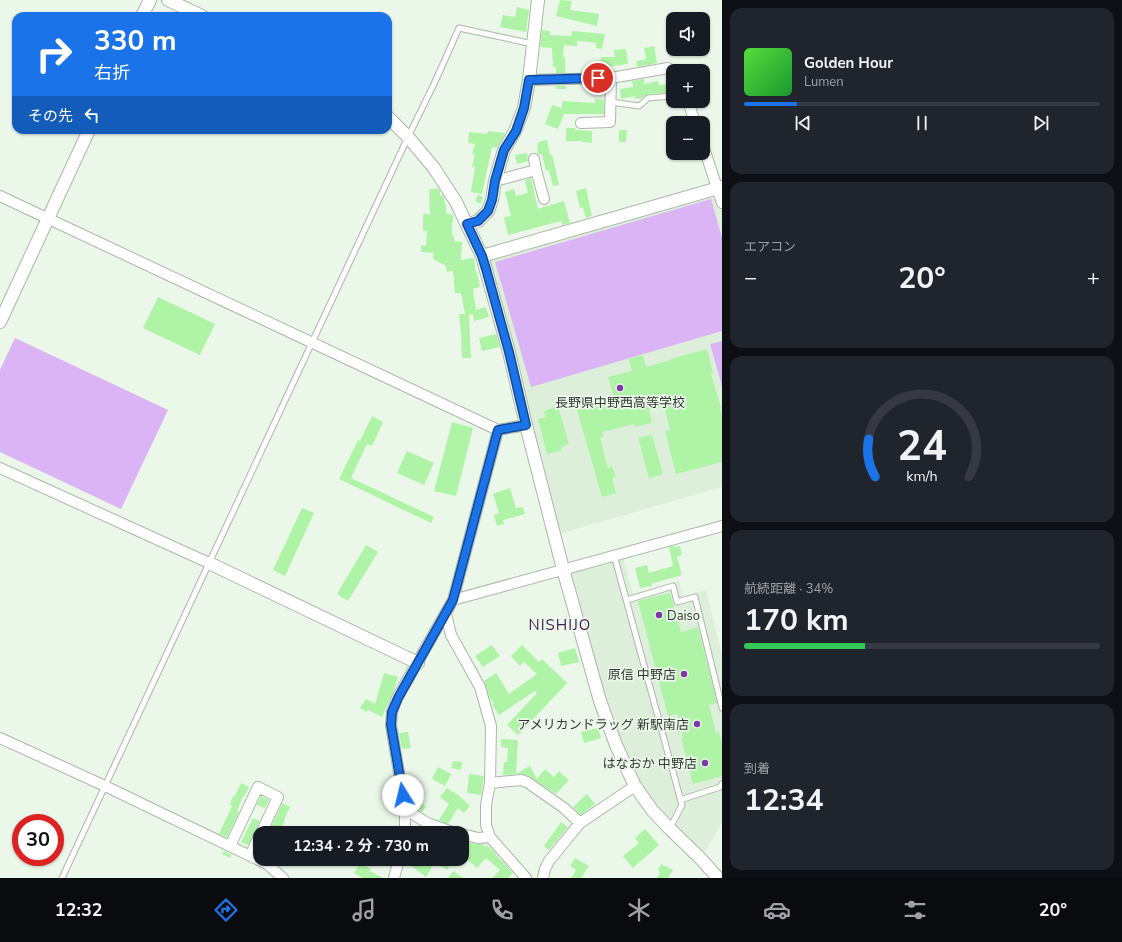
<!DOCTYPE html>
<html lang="ja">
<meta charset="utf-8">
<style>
body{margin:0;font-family:"Nunito Sans","Noto Sans JP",sans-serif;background:#20242c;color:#f1f3f6;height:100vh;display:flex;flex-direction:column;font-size:15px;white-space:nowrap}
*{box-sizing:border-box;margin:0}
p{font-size:13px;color:#9ea1a6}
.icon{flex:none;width:22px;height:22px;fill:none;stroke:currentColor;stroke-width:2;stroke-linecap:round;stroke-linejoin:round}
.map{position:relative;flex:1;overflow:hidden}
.panel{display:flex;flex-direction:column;gap:8px;padding:8px;background:#0d0f14;width:400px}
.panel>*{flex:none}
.guide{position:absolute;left:12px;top:12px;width:380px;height:122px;border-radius:12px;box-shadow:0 1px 3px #0004;background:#1a73e8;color:#fff;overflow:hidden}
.buttons{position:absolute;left:666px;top:12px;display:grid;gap:8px}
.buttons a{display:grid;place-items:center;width:44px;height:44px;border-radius:8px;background:#171b24;box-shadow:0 1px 3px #0004;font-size:20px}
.speed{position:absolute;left:12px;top:814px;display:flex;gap:8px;font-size:20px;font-weight:700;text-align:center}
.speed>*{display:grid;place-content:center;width:52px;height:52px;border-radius:50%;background:#171b24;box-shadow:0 1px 3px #0004;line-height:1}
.speed .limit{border:6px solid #d22;background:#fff;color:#111}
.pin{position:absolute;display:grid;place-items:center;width:34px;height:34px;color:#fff;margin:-17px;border:2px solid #fff;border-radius:50%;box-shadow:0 1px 4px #0007}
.me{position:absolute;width:44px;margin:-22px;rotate:351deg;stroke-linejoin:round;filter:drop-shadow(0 0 3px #0008)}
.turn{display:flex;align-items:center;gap:14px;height:84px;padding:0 16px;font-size:18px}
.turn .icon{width:52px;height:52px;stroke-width:2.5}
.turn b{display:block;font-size:28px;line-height:34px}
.then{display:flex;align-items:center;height:38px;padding:0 16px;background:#0003;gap:8px;font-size:15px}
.big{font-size:30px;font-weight:700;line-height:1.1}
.panel .card{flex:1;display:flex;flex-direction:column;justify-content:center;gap:6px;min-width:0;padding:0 14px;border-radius:12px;background:#20242c}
.panel .dial{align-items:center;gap:0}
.dial svg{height:104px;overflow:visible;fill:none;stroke:#363941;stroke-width:7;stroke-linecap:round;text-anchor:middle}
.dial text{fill:#f1f3f6;stroke:none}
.song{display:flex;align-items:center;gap:12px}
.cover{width:48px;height:48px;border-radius:6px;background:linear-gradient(135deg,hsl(110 70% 55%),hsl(130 70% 35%))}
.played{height:4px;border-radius:2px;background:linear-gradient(90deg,#1a73e8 15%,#363941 15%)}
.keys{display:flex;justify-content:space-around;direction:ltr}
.heat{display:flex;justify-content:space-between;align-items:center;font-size:22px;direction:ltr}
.charge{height:6px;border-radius:3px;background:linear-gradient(90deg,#34c759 34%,#363941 0)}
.trip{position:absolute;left:253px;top:826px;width:216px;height:40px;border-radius:12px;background:#171b24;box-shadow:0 1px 3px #0004;font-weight:700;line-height:40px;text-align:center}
.dock{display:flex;height:64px;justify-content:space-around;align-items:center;background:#090b0e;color:#9ea1a6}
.dock .icon{width:28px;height:28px}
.dock .selected{color:#1a73e8}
.dock b{font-size:18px;color:#f1f3f6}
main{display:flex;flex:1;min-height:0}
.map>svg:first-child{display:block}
.built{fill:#ddefda}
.green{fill:#dab4f5}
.building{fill:#aff4a6}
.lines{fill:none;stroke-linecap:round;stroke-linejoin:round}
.service-casing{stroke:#abb7a9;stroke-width:7}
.minor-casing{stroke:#abb7a9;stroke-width:12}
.tertiary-casing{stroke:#abb7a9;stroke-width:14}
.service{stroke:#fff;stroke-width:5}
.minor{stroke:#fff;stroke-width:10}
.tertiary{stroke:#fff;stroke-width:12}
.route-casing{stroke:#114b97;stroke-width:10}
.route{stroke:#1a73e8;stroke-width:7}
.poi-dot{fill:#8037a9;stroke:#eaf7e9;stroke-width:1.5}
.labels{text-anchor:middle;stroke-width:3.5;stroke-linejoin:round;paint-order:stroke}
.poi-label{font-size:13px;fill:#353934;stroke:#eaf7e9;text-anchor:end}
.quarter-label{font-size:15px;letter-spacing:1px;fill:#411e55;stroke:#eaf7e9}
</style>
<main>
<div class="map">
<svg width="722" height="878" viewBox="0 0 722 878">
<rect width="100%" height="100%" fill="#eaf7e9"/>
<path class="built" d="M718,188L722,203V487L555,535L482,256Z
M622,553L633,594L679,581L683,596L706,590L722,655V822L701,859L670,829L616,745L563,569Z"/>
<path class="green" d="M711,199L722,238V331L531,387L495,262Z
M15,338L168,410L121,509L0,452V370Z
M722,341V386L710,344Z"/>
<path class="building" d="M560,0L572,1L570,10L599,14L597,26L556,16Z
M517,7L529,10L526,32L500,27L503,15L515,17Z
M542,30L550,31V35L571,36L572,31L605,34L602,49L596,48V43L581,41H577V46L564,45L563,57H565V72L566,73H556V67H553L552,48L540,47Z
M654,46L657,63L638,67L636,61L646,59L644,48Z
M626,49L628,64L611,66V69H600L601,57H615L614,50Z
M644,79V84L658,81L659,85L673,84V92L648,94L642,98L635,99V96L621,99L620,89L633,87L632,81Z
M556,86H566V89H556Z
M595,99L604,100V114H564L558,129L545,124L552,105L562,108V101L595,103Z
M566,128H575V130L592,131V143L583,142V141H566Z
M619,130H627L626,142H619Z
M488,131L505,133L497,148L492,147L482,194L471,192L475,167L472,166L475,154H472L475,144L468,143L469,132L487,134Z
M547,140L550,155L552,154L559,185L553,186L549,170L546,171L542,154H538L537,147L539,142Z
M527,153L528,161L517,164L515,155Z
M531,178L538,209L564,201L570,223L562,225L561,221L508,235L504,217L511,216L505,192L514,189L516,196L528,193L525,180Z
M586,188L592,216L586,218L583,207L580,208L576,191Z
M429,189H439L440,191V196L443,195L444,198L445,205H446V214L453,215V222H452V235L454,236V241L462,242L461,260L474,258L476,273H477L480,287L473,289L476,310L486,307L489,317L474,321L473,314L469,315L471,358H462L461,333L459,314H465L461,293H455L453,271L447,272L446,266L433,259L434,253L421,252V245L426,246L427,231H423V218L424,213L430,215Z
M478,195L483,197L481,204L475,201Z
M158,297L215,324L200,355L143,328Z
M496,334L500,347L482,351L479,338Z
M707,349L713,373L711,374L721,408H720L722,416V462L676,474L665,431L670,430L664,406L649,410L652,423L635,427L634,424L602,432L604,436L600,438L608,468L612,466L616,477L612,478L616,493L602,497L577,410L614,398L608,377L632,371L629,359L643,355L646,367L671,360V359Z
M558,406L569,444L561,447L562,450L547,454L538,419L546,417L544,411Z
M372,416L383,422L372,446L367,444L351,478L434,517L431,523L339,479L358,440L360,441Z
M452,422L473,428L456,496L434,491Z
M652,435L663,474L649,478L638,438Z
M407,451L434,463L424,485L397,473Z
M510,488L516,508L523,507L525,514L503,520L504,524L497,526L494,515L499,513L493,494Z
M302,508L314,513L285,576L273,570Z
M366,545L378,552L348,601L337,594Z
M674,546L675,547L680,546L682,555L677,557L682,575L651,584L652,586L640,588L635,568L647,565L649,573L673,566L669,547Z
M670,593L681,632L698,627L717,703L709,705L716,733L719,732L722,744V776L693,784L681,738H683L677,714L668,716L638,601Z
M492,645L500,656L483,667L475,656Z
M522,645L539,662L542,659L567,683L518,735L507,725L537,693L535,691L499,715L492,705L494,704L490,698L484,681L496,673L509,694L537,674L524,662L520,666L511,656Z
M575,648L579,662L561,666L558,653Z
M384,673L398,677L394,690L382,717L368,710L367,712L360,708L366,699L375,704Z
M598,728L601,738L584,743L581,732Z
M408,732L411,748L402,749L399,733Z
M501,739L518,740L516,774L530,766L537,779L545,769L554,777L559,771L569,780L556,794L529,776L521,774L503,775L504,762H507L508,748L501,747Z
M453,761L462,762L461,770L451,768Z
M438,767L451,774L445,786L432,779Z
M469,774L484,776L481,795L467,793Z
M241,783L249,787L244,797L243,796L237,812H239L227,837L219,834L232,806L230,804L233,796H235Z
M447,788L458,795L470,806L464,813L458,808L448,824L439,820L449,804L440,797Z
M587,794L595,804L581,815L573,807Z
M261,796L269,800L265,808L257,805Z
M416,800L426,806L422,812L412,806Z
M282,803L290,807L284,820H285L279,833H277L270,829Z
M253,818L260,821L248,845L241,842Z
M561,822L568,827L549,850L544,846Z
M645,829L659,845L633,868L623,856L639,843L635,838Z
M466,842L477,844H483L485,847L487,845L494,851L496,854V855L513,873L508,878H492L500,870L486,858L477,868L462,855V847Z
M224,851L232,855L230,858L222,854Z
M575,858L589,866L581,878H571L576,870L570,866Z
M410,859H421L432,867L426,877L407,863Z
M442,859H454L447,870L438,864Z
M360,863L371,869L370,871L383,878H363L354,873Z
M661,864L673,870L668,878H657L660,872L658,870Z
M453,871L463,878H448Z"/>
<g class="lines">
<g class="service-casing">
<path id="service" d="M611,102L639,106L648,98L673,96
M614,555L682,805L670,828
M627,600L673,586L677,602L695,597L722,708
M680,800L720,787L722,784
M62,878L408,137L434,84L459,28L533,44"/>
</g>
<g class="minor-casing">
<path id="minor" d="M529,80L611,78L668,68L673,73
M686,101L690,107L695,123
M581,123L610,122L611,78
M703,145L722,203
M534,159L536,170
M495,181L536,170L544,199
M0,196L498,430
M0,468L209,563
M453,600L722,526
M446,614L451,635L480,687L491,726L490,783L486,805V825L490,837L526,878
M0,738L105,786L267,864L283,878
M490,783L521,780L527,782L564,808L580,823
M405,809L427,823L455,833
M405,833V809L391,725L392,712L397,698L453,600L498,430L526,425
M462,834L478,838L490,837
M230,846L258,787L278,797L261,833
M250,856L260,834
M394,878L399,859
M543,878L545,869L549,861L580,823L635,786"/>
</g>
<g class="tertiary-casing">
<path id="tertiary" d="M168,0L202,16
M142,16L150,0
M388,117L408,137L434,168L456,202L482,256L509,352L526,425L563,569L600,701L616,745L635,786L652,810L670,829L701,859L718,878
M467,225L478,221L488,211L492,200L495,181L504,150L515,131L524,108L529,80L538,0
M482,256L722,187
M0,322L89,130
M209,563L418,663"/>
</g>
<use href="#service" class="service"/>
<use href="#minor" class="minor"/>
<use href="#tertiary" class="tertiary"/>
</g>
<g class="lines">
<g class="route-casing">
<path id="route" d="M403,795L391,725L392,712L398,698L453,600L498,430L526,425L509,352L486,269L482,256L467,224L478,221L488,211L492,200L495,181L504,150L516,131L524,108L529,80L598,78"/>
</g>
<use href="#route" class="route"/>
</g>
<g class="poi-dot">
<circle cx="620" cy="388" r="4"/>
<circle cx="659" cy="615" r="4"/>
<circle cx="684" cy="674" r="4"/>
<circle cx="697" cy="724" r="4"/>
<circle cx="705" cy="763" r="4"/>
</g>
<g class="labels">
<g class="poi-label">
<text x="620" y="407" text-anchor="middle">長野県中野西高等学校</text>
<text x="667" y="620" text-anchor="start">Daiso</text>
<text x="676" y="679">原信 中野店</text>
<text x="689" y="729">アメリカンドラッグ 新駅南店</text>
<text x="697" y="768">はなおか 中野店</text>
</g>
<g class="quarter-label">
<text x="560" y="630">NISHIJO</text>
</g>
</g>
</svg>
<div class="buttons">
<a><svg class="icon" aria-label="sound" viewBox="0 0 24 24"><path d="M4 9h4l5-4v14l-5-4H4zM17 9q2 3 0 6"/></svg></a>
<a>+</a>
<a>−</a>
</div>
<div class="speed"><div class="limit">30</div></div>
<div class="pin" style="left:598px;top:78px;background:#d93025"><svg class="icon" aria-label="arrive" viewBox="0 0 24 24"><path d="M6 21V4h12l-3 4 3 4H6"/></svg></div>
<svg class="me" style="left:403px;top:795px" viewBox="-20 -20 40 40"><circle r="19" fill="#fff"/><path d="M0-13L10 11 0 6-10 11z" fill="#1a73e8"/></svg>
<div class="trip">12:34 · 2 分 · 730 m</div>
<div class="guide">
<div class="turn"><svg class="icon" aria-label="right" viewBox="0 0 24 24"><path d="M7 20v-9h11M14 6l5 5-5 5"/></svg><div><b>330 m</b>右折</div></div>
<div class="then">その先<svg class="icon" aria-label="left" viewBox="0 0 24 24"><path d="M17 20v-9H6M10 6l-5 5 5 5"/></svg></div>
</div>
</div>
<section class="panel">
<div class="card">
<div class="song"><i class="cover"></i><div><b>Golden Hour</b><p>Lumen</p></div></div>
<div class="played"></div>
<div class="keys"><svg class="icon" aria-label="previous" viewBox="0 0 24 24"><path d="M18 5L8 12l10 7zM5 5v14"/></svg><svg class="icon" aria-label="pause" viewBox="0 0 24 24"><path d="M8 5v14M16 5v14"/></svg><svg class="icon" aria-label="next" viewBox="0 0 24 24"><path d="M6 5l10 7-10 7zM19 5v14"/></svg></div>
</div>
<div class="card"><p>エアコン</p>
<div class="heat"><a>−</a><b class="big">20°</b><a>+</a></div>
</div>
<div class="card dial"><svg viewBox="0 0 100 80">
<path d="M14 69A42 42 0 1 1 86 69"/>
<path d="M14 69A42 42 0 0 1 9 40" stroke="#1a73e8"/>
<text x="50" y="56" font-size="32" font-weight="700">24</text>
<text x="50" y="72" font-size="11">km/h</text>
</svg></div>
<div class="card"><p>航続距離 · 34%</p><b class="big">170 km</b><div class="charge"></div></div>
<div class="card"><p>到着</p><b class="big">12:34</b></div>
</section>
</main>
<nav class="dock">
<b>12:32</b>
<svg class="icon selected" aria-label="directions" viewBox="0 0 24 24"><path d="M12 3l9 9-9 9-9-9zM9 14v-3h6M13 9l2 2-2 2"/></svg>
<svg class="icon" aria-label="music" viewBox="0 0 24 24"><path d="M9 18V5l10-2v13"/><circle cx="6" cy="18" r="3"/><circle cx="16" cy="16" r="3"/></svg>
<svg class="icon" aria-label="phone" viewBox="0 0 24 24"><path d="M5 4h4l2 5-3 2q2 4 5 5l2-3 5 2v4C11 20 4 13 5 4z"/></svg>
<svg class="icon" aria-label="climate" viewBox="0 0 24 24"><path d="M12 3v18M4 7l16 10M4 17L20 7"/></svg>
<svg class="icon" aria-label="car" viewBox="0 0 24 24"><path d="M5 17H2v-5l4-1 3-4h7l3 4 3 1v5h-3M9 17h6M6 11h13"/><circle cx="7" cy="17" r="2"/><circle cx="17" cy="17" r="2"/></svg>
<svg class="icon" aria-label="filters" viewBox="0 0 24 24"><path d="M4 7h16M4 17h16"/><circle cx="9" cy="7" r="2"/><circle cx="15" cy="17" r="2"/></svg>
<b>20°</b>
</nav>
